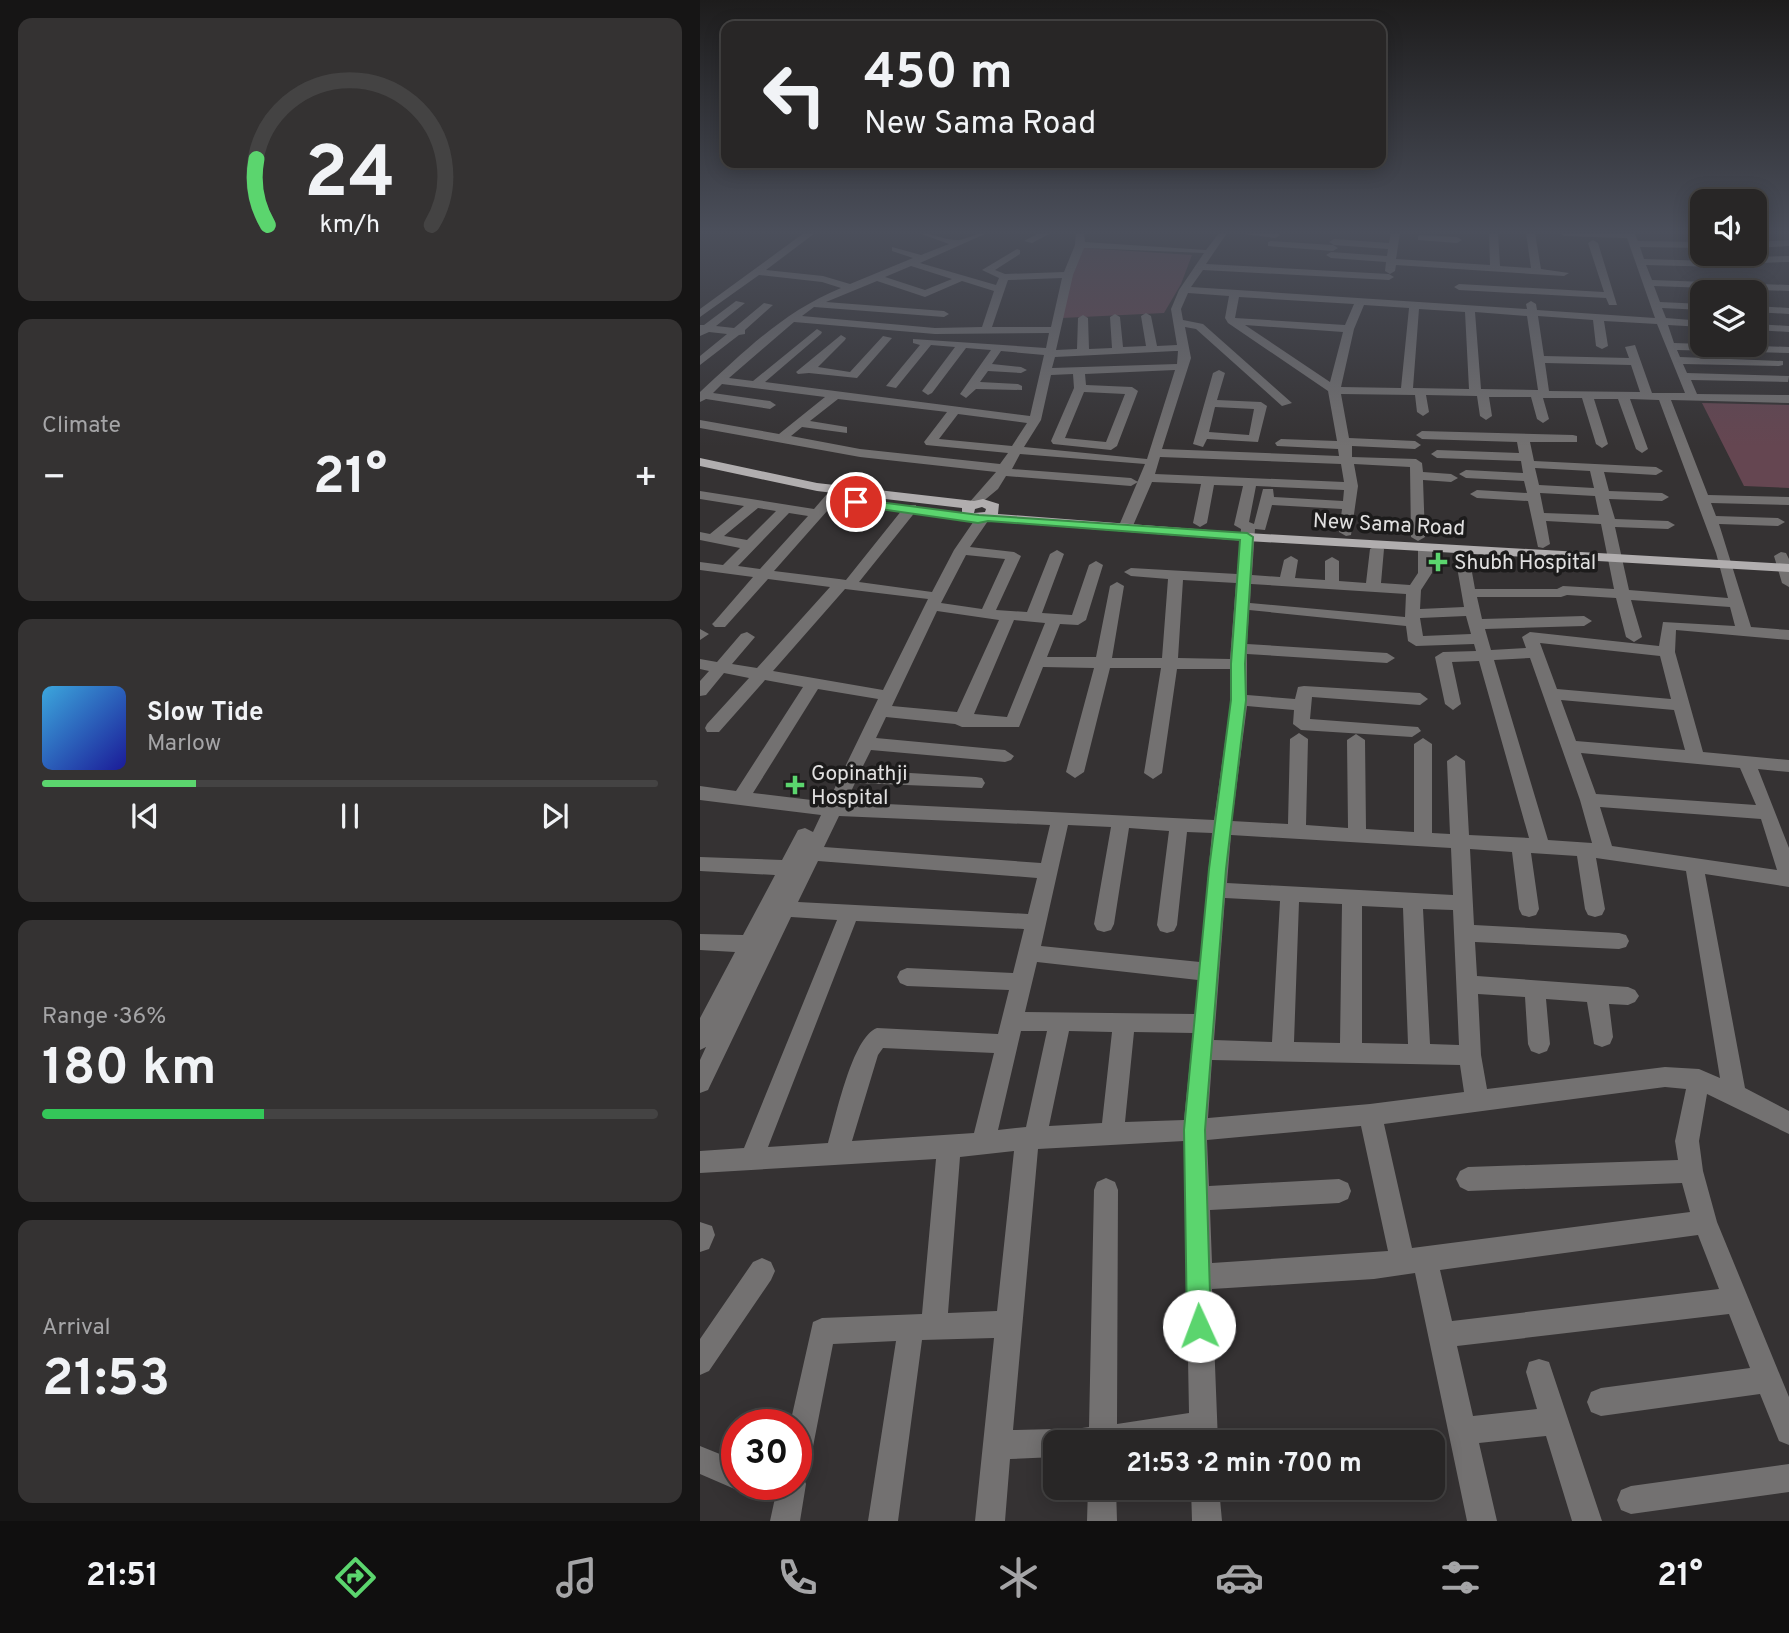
<!DOCTYPE html>
<meta charset="utf-8">
<style>
body{margin:0;font-family:Overpass,sans-serif;background:#343232;color:#f1f3f6;height:100vh;display:flex;flex-direction:column;font-size:26px;white-space:nowrap}
*{box-sizing:border-box;margin:0}
p{font-size:23px;color:#a5a5a7}
.icon{flex:none;width:38px;height:38px;fill:none;stroke:currentColor;stroke-width:2;stroke-linecap:round;stroke-linejoin:round}
.map{position:relative;flex:1;overflow:hidden}
.drawer{display:flex;flex-direction:column;gap:18px;padding:18px;background:#161515;width:700px}
.drawer>*{flex:none}
.hud{position:absolute;left:21px;top:21px;width:665px;height:147px;border-radius:14px;box-shadow:0 4px 18px #0003,0 0 0 2px #444343;background:#282626;color:#f1f3f6;overflow:hidden}
.fabs{position:absolute;left:990px;top:189px;display:grid;gap:14px}
.fabs a{display:grid;place-items:center;width:77px;height:77px;border-radius:14px;background:#282626;box-shadow:0 4px 18px #0003,0 0 0 2px #444343;font-size:35px}
.speed{position:absolute;left:21px;top:1409px;display:flex;gap:14px;font-size:35px;font-weight:700;text-align:center}
.speed>*{display:grid;place-content:center;width:91px;height:91px;border-radius:50%;background:#282626;box-shadow:0 4px 18px #0003,0 0 0 2px #444343;line-height:1}
.speed .limit{border:10px solid #d22;background:#fff;color:#111}
.pin{position:absolute;display:grid;place-items:center;width:60px;height:60px;color:#fff;margin:-30px;border:4px solid #fff;border-radius:50%;box-shadow:0 2px 7px #0007}
.me{position:absolute;width:77px;margin:-38px;rotate:358deg;stroke-linejoin:round;filter:drop-shadow(0 0 5px #0008)}
.turn{display:flex;align-items:center;gap:24px;height:147px;padding:0 28px;font-size:32px}
.turn .icon{width:91px;height:91px;stroke-width:2.5}
.turn b{display:block;font-size:49px;line-height:60px}
.big{font-size:52px;font-weight:700;line-height:1.1}
.drawer .card{flex:1;display:flex;flex-direction:column;justify-content:center;gap:10px;min-width:0;padding:0 24px;border-radius:14px;background:#343232}
.drawer .dial{align-items:center;gap:0}
.dial svg{height:182px;overflow:visible;fill:none;stroke:#444343;stroke-width:7;stroke-linecap:round;text-anchor:middle}
.dial text{fill:#f1f3f6;stroke:none}
.song{display:flex;align-items:center;gap:21px}
.cover{width:84px;height:84px;border-radius:10px;background:linear-gradient(135deg,hsl(200 70% 55%),hsl(240 70% 35%))}
.played{height:7px;border-radius:4px;background:linear-gradient(90deg,#5bd56e 25%,#444343 25%)}
.keys{display:flex;justify-content:space-around;direction:ltr}
.heat{display:flex;justify-content:space-between;align-items:center;font-size:38px;direction:ltr}
.charge{height:10px;border-radius:5px;background:linear-gradient(90deg,#34c759 36%,#444343 0)}
.trip{position:absolute;left:343px;top:1430px;width:402px;height:70px;border-radius:14px;background:#282626;box-shadow:0 4px 18px #0003,0 0 0 2px #444343;font-weight:700;line-height:70px;text-align:center}
.tabs{display:flex;height:112px;justify-content:space-around;align-items:center;background:#100f0f;color:#a5a5a7}
.tabs .icon{width:49px;height:49px}
.tabs .selected{color:#5bd56e}
.tabs b{font-size:32px;color:#f1f3f6}
main{display:flex;flex:1;min-height:0}
.map>svg:first-child{display:block}
.green{fill:#654651}
.lines{fill:none;stroke-linecap:round;stroke-linejoin:round}
.minor{fill:#737171;fill-rule:evenodd}
.major{fill:#b1aeaf;fill-rule:evenodd}
.route{fill:#5bd56e;stroke:#3b8a48;stroke-width:2}
.poi-dot{fill:#5bd56e;stroke:#1c1b1b;stroke-width:2.5}
.labels{text-anchor:middle;stroke-width:7;stroke-linejoin:round;paint-order:stroke}
.street-label{font-size:21px;fill:#e1e0e0;stroke:#1c1b1b}
.poi-label{font-size:21px;fill:#e1e0e0;stroke:#1c1b1b;text-anchor:start}
</style>
<main>
<section class="drawer">
<div class="card dial"><svg viewBox="0 0 100 80">
<path d="M14 69A42 42 0 1 1 86 69"/>
<path d="M14 69A42 42 0 0 1 9 40" stroke="#5bd56e"/>
<text x="50" y="56" font-size="32" font-weight="700">24</text>
<text x="50" y="72" font-size="11">km/h</text>
</svg></div>
<div class="card"><p>Climate</p>
<div class="heat"><a>−</a><b class="big">21°</b><a>+</a></div>
</div>
<div class="card">
<div class="song"><i class="cover"></i><div><b>Slow Tide</b><p>Marlow</p></div></div>
<div class="played"></div>
<div class="keys"><svg class="icon" aria-label="previous" viewBox="0 0 24 24"><path d="M18 5L8 12l10 7zM5 5v14"/></svg><svg class="icon" aria-label="pause" viewBox="0 0 24 24"><path d="M8 5v14M16 5v14"/></svg><svg class="icon" aria-label="next" viewBox="0 0 24 24"><path d="M6 5l10 7-10 7zM19 5v14"/></svg></div>
</div>
<div class="card"><p>Range · 36%</p><b class="big">180 km</b><div class="charge"></div></div>
<div class="card"><p>Arrival</p><b class="big">21:53</b></div>
</section>
<div class="map">
<svg width="1089" height="1521" viewBox="0 0 1089 1521">
<rect width="100%" height="100%" fill="#353233"/>
<path class="green" d="M383,248L492,255L481,284L464,313L362,318L370,281Z
M1002,403L1089,405V488L1044,486Z"/>
<g class="lines">
<path class="minor" d="M104,233H115L66,270L123,276L150,284L213,258L192,251V247L221,255L249,244L219,233C231,233 247,241 259,240C270,238 276,233 287,233L220,263L296,285L299,278L282,270L317,249L320,250V254L295,270L305,274L364,272L375,245L376,233H384L385,242L506,250L519,233H527L506,264L689,274L694,277L689,280L503,270L491,287L827,309L826,304L831,301L836,304L837,310L955,318L927,238L864,236L860,233H934L938,241L1003,242V248L940,247L944,259L1047,262L1048,258L1051,257L1089,256V262L1059,263L1061,265L1056,268L946,265L952,280L1089,285V291L954,286L960,302L1003,304V310L962,308L966,318L1003,321V327L968,325L974,343L1089,347V353L977,350L980,357L1083,361V365L1079,366L983,364L987,373L1089,376L1088,382L991,380L997,394L1089,395V403L971,400L1008,495L1089,497V505L1011,503L1016,516L1078,518L1085,522L1078,526L1019,524L1051,627L1089,630V640L976,630L975,652L1003,752L1089,760V772L1058,769L1089,848V887L1005,874L1045,1088L1089,1111V1134L1007,1094L999,1141L1003,1171L1017,1222L1089,1397V1445L1079,1441L1060,1394L901,1416L891,1412L887,1402L891,1392L901,1388L1050,1368L1029,1314L757,1346L773,1416L837,1409L826,1372L829,1362L839,1359L849,1362L902,1521H872L846,1436L779,1443L797,1521H767L715,1273L674,1279L512,1289L518,1442H355V1457L310,1459L305,1521H275L294,1338L222,1340L198,1521H168L196,1341L133,1344L110,1462L106,1472L102,1474L106,1484L100,1521H70L78,1484H96V1424H90L113,1322L122,1318L222,1314L236,1159L0,1173V1151L44,1148L137,920L91,917L8,1090L0,1093V1060L6,1047L0,1050V1018L35,952L0,950V934L43,935L75,875L0,871V857L82,860L98,830L105,828L113,832L121,815L0,800V786L36,791L103,687L65,680L19,732H7L5,728L7,724L49,678L24,673L6,695L0,696V681L9,671L0,669V659L17,662L41,634L47,632L55,637L32,664L57,668L130,587L68,579L25,627H15L12,624L15,621L53,577L0,570V562L23,565L40,548L0,540V532L10,534L44,506L0,499V491L114,509L133,487H143V493L74,571L139,579L146,580L206,505H216V511L159,582L232,592L254,550L278,515H288L290,518L270,547L314,552L321,556L296,610L327,612L350,554L357,550L364,554L342,613L372,615L389,565L396,561L403,565L386,620L378,625L360,624L347,657H396L410,586L417,582L424,586L412,658H462L468,579L431,576L424,572L431,568L537,574L541,529L534,525L543,486L514,485L507,523L500,527L493,523L501,484L452,482L432,528L425,532L418,528L445,464L320,454L312,469L431,478L438,482L431,486L306,476L298,489L275,508L268,504L296,472L160,457L0,428V420L79,434L125,397L22,384L13,393L70,401L76,405L70,409L6,399L0,402V392C46,350 83,312 141,288L122,282L59,275L0,317V309ZM384,248L504,253L479,290L471,309L477,345L457,346L451,316L446,313L441,316L446,346L423,347L420,317L415,314L410,317L412,348L389,349L388,318L383,315L378,318L377,349L356,350L373,275ZM211,266L252,279L225,290L185,277ZM362,278L351,327H292L308,280ZM177,281L225,297L262,281L294,291L282,327L235,328L102,316L114,307L244,317L249,314L244,311L126,302ZM488,293L529,296L525,318L528,323L628,391L637,441L581,439L575,443L577,446L638,449L639,456L462,449L491,358L485,327L496,329L582,406L592,403L503,324L483,320L481,309ZM539,297L654,304L645,325L535,318ZM664,305L709,308L701,388L641,387L654,329ZM719,309L765,312L769,389L713,388ZM775,312L827,316L838,390L781,389ZM838,316L893,320L896,346L902,349L908,346L904,321L957,324L985,393H952L935,345L925,347L929,358L844,356ZM94,322L235,334L349,333L346,348L213,339V343L220,345L186,386L196,388L231,345L255,347L222,391L228,395L232,393L266,348L291,350L260,394L266,398L276,389L322,390V386L318,384L280,382L288,371L321,373L327,370L321,367L292,364L301,351L344,355L330,416L65,382L121,334L122,332L117,329L53,381L29,378ZM545,325L643,332L630,382ZM475,351H478L477,364L352,368L355,357ZM845,363L931,365L940,392L849,391ZM475,370L447,459L324,447L341,420L351,375L373,374L374,388L351,441L353,444L411,450L417,446L438,391L432,387L386,385L385,374ZM384,392L425,394L406,442L365,438ZM641,394L715,395L717,412L723,416L729,412L726,395L777,396L780,416L786,420L792,416L789,397H831L837,419L843,423L849,419L843,398H882L896,444L902,448L908,444L894,399H918L936,449L942,453L948,449L930,399L959,400L1016,553L1028,598L929,590L915,527L968,529L975,525L968,521L915,519L909,499L962,501L969,497L962,493L909,491L904,472L956,475L963,471L956,467L834,461L830,442H877V436L873,435L722,431L716,435L722,439L817,442L819,453L737,450L731,454L737,458L821,461L823,473L766,470L759,474L766,478L824,481L827,493L777,490L770,494L777,498L828,501L838,547L843,548L850,544L846,521L901,524L914,589L863,586L857,589H775L768,550L761,546L754,550L764,607L720,609L721,590L732,573V548L725,544L718,548V573L710,585L681,583L684,549L677,545L670,549L666,583L639,581V561L632,557L625,561V580L595,578L598,560L591,556L584,560L580,577L552,575L555,529L565,530L572,505L642,509L639,532L646,536L651,535L658,486L654,464L710,467L711,537L718,541L725,537L723,480L751,482L758,478L751,474L723,472L722,463L716,459L652,457V446L715,449L721,445L715,441L649,438ZM138,399L247,412L224,442L226,445L308,453L300,464L160,449L91,436L102,427L147,433V427L110,421ZM258,414L327,423L312,446L239,439ZM460,457L641,464L644,482L455,474ZM835,468L890,471L894,488L839,485ZM556,486L644,490L643,501L574,497L573,489H563L554,524L549,522ZM840,493L895,496L899,515L844,513ZM58,508L76,511L47,540L24,536ZM89,513L108,516L60,569L38,566ZM266,555L305,559L282,609L241,603ZM483,580L536,583L530,659L478,658ZM551,584L706,594L705,617L550,603ZM145,589L228,599L183,690L73,671ZM867,595L916,598L926,637L934,642L942,637L931,600L1030,607L1035,626L963,622L959,646L830,632L822,637L826,648L791,650L785,629L884,626L892,621L884,616L782,619L777,597H861ZM549,610L706,626L708,641L716,646L774,644L776,651L743,652L735,657L745,704L753,710L761,704L752,662L779,661L829,838L769,835L765,761L756,755L747,761L750,834L732,833V744L723,738L714,744V832L666,829L665,740L656,734L647,740L648,828L606,825L608,739L599,733L590,739L588,824L532,821L547,706L594,710L593,724L601,730L712,737L721,731L718,727L610,719L612,697L720,705L728,699L720,693L604,686L598,687L595,699L547,695V654L687,663L695,658L687,653L547,644ZM237,611L299,620L257,712L192,706ZM766,616L771,634L723,636L720,618ZM314,620L345,623L307,717L274,714ZM840,643L960,656L971,699L857,689ZM830,658L880,800L892,843L848,840L794,660ZM343,667L394,668L366,772L375,778L384,772L410,668H461L444,773L453,779L462,773L477,669H530L531,700L514,820L146,802L155,783L282,788L285,783L282,778L276,777L161,770L171,750L305,762L311,760L314,756L305,750L176,738L186,717L255,724L262,727H319ZM118,689L178,699L128,802L53,793ZM861,700L974,710L985,750L876,741ZM881,753L1040,768L1056,805L896,794ZM900,807L1061,819L1077,870L912,846ZM139,816L350,825L341,863L124,847ZM368,825L411,827L394,924L397,930L404,932L411,930L414,924L429,828L469,831L457,925L460,931L467,933L474,931L477,925L487,832L512,833L500,962L341,946ZM531,835L751,848L753,895L527,883ZM770,849L812,852L819,909L822,915L829,917L836,915L839,909L831,853L877,856L885,909L888,915L895,917L902,915L905,909L896,858L986,871L1020,1078L999,1069L965,1067L787,1089L781,1055L778,994L825,997L828,1044L831,1051L839,1054L847,1051L850,1044L846,999L887,1002L894,1044L902,1047L910,1044L913,1037L909,1004L928,1005L935,1002L939,996L935,990L928,987L777,976L775,942L919,949L926,947L929,941L926,935L919,933L774,925ZM118,861L337,878L328,914L98,902ZM525,898L580,901L572,1042L514,1040ZM599,902L642,904L640,1043L594,1042ZM662,906L703,908L708,1044L662,1043ZM723,909L753,910L759,1045L730,1044ZM156,921L324,929L313,973L207,968L200,971L197,977L200,983L207,986L309,990L298,1034L177,1028C152,1037 136,1117 128,1143L68,1147ZM337,962L498,980L495,1014L325,1012ZM321,1031H347L326,1127L298,1130ZM369,1031L412,1032L402,1123L349,1126ZM434,1032L493,1033L484,1120L425,1122ZM183,1048L294,1053L274,1133L152,1141L178,1055ZM512,1060L760,1065L764,1092L670,1104L508,1118ZM965,1087L986,1089L975,1141L978,1160L768,1167L760,1171L756,1179L760,1187L768,1191L982,1183L990,1212L712,1248L684,1124ZM661,1126L688,1251L512,1263L510,1210L639,1203L648,1199L651,1191L648,1183L639,1179L509,1186L507,1140ZM484,1141L489,1413L417,1424L418,1190L415,1182L406,1178L397,1182L394,1190L389,1427L361,1431L355,1429L313,1430L338,1149ZM314,1151L297,1311L248,1313L260,1157ZM998,1235L1019,1289L752,1321L740,1270Z
M339,233H351L332,243L324,241Z
M537,233H577L580,235L575,238Z
M691,233H700L696,259L790,265L789,233H798L800,266L831,268L826,233H835L841,269L869,273L864,276L696,265L695,271L690,274L685,271L686,262L631,258L626,255L631,252L687,256L688,249L634,245L629,242L634,239L689,243Z
M721,235L757,237L762,240L757,243L718,240V236Z
M893,240L898,243L917,305H909L906,298L759,290L754,287L759,284L904,292L888,243Z
M1089,240V246L1055,248V242Z
M571,241L633,245L638,248L633,251L568,246V242Z
M36,301L45,303L16,326L34,328L64,303L73,305L45,330V334L39,335L0,365V356L27,334L9,332L0,336V325H4Z
M1055,306L1089,308V314L1055,312Z
M1055,324L1089,326V332L1055,330Z
M141,335L146,338L145,340L118,367L150,372L183,336L192,338L157,378L109,373L98,374L96,372Z
M519,370L525,373L517,400L561,402L567,406L558,442L507,439L503,447L493,444L513,373ZM515,407L554,409L549,435L509,432Z
M1081,552L1086,553L1089,559V587L1082,583L1074,556Z
M0,629L9,634L0,640Z
M0,1222L12,1226L15,1235L9,1249L0,1252Z
M62,1258L71,1262L75,1271L71,1280L9,1371L0,1375V1339L53,1262Z
M0,1446L37,1461V1484H48L47,1486L37,1490L0,1474Z
M1089,1464V1492L931,1514L921,1510L917,1500L921,1490L931,1486Z
M388,1488H416L417,1521H387Z
M491,1488H519L522,1521H492Z"/>
<path class="major" d="M0,458L117,483L274,501L283,499L299,504L298,514L547,533L1089,564V572L547,541L287,521L278,523L262,518V508L117,491L0,466ZM282,507L286,509L285,512L274,513L275,509Z"/>
</g>
<linearGradient id="sky" x2="0" y2="1"><stop stop-color="#1d1c1c"/><stop offset="0.52" stop-color="#4b4f5b"/><stop offset="1" stop-color="#4b4f5b" stop-opacity="0"/></linearGradient>
<rect width="1089" height="446" fill="url(#sky)"/>
<path class="route" d="M156,499L279,515L547,533L553,537L545,664L546,700L526,869L505,1130L511,1326L508,1335L499,1338L491,1335L487,1326L484,1130L509,869L531,700V664L540,540L288,521L278,523L152,505L150,502Z"/>
<g class="poi-dot">
<path d="M734.5 551.5h7v7h7v7h-7v7h-7v-7h-7v-7h7z"/>
<path d="M91.5 774.5h7v7h7v7h-7v7h-7v-7h-7v-7h7z"/>
</g>
<g class="labels">
<g class="street-label">
<text transform="translate(689 524) rotate(3)" y="7">New Sama Road</text>
</g>
<g class="poi-label">
<text x="754" y="569">Shubh Hospital</text>
<text x="111" y="780">Gopinathji<tspan x="111" dy="24">Hospital</tspan></text>
</g>
</g>
</svg>
<div class="fabs">
<a><svg class="icon" aria-label="sound" viewBox="0 0 24 24"><path d="M4 9h4l5-4v14l-5-4H4zM17 9q2 3 0 6"/></svg></a>
<a><svg class="icon" aria-label="layers" viewBox="0 0 24 24"><path d="M12 4l9 5-9 5-9-5zM3 14l9 5 9-5"/></svg></a>
</div>
<div class="speed"><div class="limit">30</div></div>
<div class="pin" style="left:156px;top:502px;background:#d93025"><svg class="icon" aria-label="arrive" viewBox="0 0 24 24"><path d="M6 21V4h12l-3 4 3 4H6"/></svg></div>
<svg class="me" style="left:499px;top:1326px" viewBox="-20 -20 40 40"><circle r="19" fill="#fff"/><path d="M0-13L10 11 0 6-10 11z" fill="#5bd56e"/></svg>
<div class="trip">21:53 · 2 min · 700 m</div>
<div class="hud">
<div class="turn"><svg class="icon" aria-label="left" viewBox="0 0 24 24"><path d="M17 20v-9H6M10 6l-5 5 5 5"/></svg><div><b>450 m</b>New Sama Road</div></div>
</div>
</div>
</main>
<nav class="tabs">
<b>21:51</b>
<svg class="icon selected" aria-label="directions" viewBox="0 0 24 24"><path d="M12 3l9 9-9 9-9-9zM9 14v-3h6M13 9l2 2-2 2"/></svg>
<svg class="icon" aria-label="music" viewBox="0 0 24 24"><path d="M9 18V5l10-2v13"/><circle cx="6" cy="18" r="3"/><circle cx="16" cy="16" r="3"/></svg>
<svg class="icon" aria-label="phone" viewBox="0 0 24 24"><path d="M5 4h4l2 5-3 2q2 4 5 5l2-3 5 2v4C11 20 4 13 5 4z"/></svg>
<svg class="icon" aria-label="climate" viewBox="0 0 24 24"><path d="M12 3v18M4 7l16 10M4 17L20 7"/></svg>
<svg class="icon" aria-label="car" viewBox="0 0 24 24"><path d="M5 17H2v-5l4-1 3-4h7l3 4 3 1v5h-3M9 17h6M6 11h13"/><circle cx="7" cy="17" r="2"/><circle cx="17" cy="17" r="2"/></svg>
<svg class="icon" aria-label="filters" viewBox="0 0 24 24"><path d="M4 7h16M4 17h16"/><circle cx="9" cy="7" r="2"/><circle cx="15" cy="17" r="2"/></svg>
<b>21°</b>
</nav>
